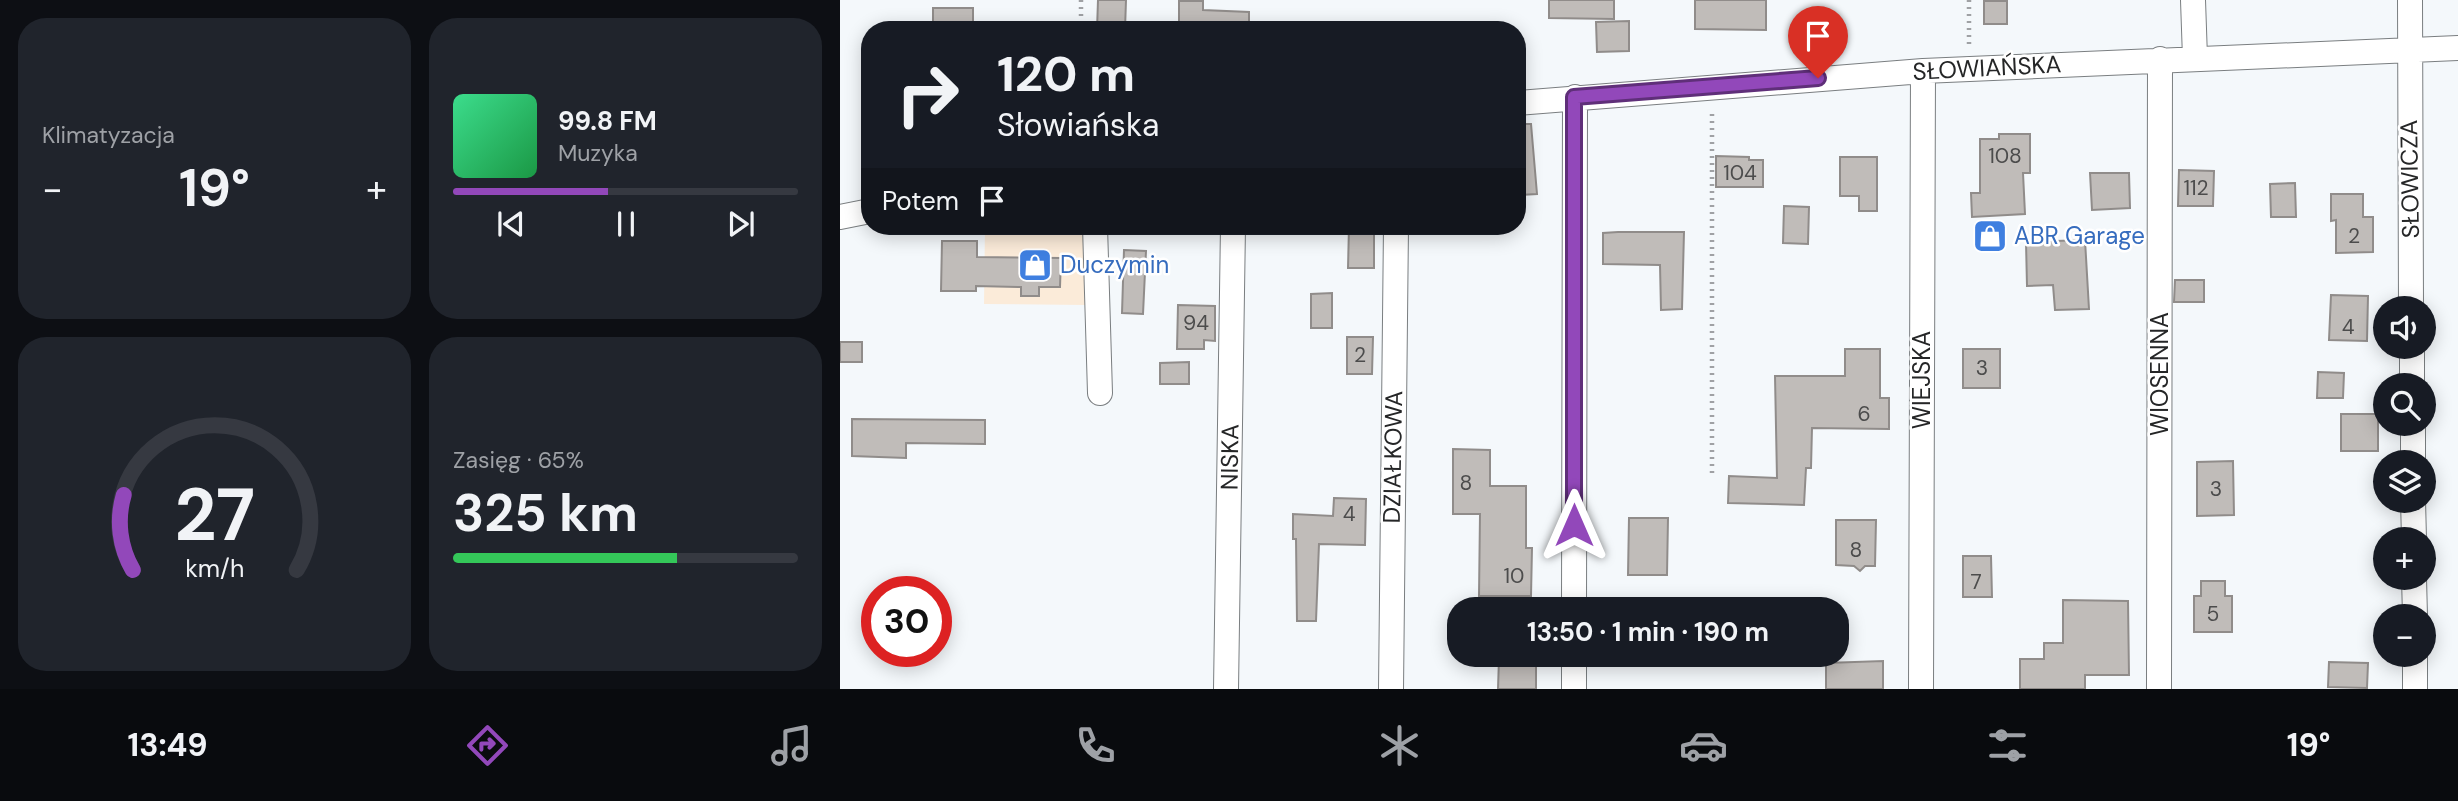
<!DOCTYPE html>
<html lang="pl">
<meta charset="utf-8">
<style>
body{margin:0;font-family:"DM Sans",sans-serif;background:#20242c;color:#f1f3f6;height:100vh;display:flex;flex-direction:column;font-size:26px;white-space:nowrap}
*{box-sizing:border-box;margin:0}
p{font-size:23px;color:#9ea1a6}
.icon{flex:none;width:38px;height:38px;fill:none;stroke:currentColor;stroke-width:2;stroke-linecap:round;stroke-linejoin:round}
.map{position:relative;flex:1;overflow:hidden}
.panel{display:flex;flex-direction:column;gap:18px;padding:18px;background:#0d0f14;width:840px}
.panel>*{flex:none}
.guide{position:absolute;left:21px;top:21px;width:665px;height:214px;border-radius:28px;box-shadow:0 4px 18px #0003;background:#171b24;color:#f1f3f6;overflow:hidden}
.controls{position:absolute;left:1533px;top:296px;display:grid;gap:14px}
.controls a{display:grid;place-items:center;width:63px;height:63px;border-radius:50%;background:#171b24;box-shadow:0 4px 18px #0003;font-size:35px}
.speed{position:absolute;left:21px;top:576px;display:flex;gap:14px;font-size:35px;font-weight:700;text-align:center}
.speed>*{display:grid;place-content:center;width:91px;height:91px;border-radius:50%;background:#171b24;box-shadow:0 4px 18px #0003;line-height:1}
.speed .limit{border:10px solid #d22;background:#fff;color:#111}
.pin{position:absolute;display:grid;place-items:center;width:60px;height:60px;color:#fff;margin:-72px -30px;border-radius:50% 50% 50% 0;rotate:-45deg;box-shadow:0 0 7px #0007}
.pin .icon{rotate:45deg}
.me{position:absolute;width:77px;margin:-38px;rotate:0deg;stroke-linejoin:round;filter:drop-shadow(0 0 5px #0008)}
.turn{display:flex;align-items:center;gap:24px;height:147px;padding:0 21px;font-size:32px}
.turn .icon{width:91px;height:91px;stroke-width:2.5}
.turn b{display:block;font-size:49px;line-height:60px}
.then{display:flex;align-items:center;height:66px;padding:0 21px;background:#0003;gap:14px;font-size:26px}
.big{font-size:52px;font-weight:700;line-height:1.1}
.panel .tile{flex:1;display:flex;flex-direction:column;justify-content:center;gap:10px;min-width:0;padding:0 24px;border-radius:28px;background:#20242c}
.panel .dial{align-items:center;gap:0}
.dial svg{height:182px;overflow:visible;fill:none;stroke:#363941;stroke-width:7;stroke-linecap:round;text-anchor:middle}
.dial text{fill:#f1f3f6;stroke:none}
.song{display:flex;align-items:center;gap:21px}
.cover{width:84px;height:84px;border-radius:10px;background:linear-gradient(135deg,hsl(150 70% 55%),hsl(140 70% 35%))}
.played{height:7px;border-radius:4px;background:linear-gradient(90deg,#9248ba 45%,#363941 45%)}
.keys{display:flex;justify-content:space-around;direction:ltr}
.heat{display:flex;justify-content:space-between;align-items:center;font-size:38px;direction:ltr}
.charge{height:10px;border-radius:5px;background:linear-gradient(90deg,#34c759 65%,#363941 0)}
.panel .tiles{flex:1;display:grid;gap:18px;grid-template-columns:repeat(2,1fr)}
.trip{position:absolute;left:607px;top:597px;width:402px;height:70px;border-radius:28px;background:#171b24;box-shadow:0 4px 18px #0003;font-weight:700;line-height:70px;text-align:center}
.menu{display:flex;height:112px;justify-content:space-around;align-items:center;background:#090b0e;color:#9ea1a6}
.menu .icon{width:49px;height:49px}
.menu .active{color:#9248ba}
.menu b{font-size:32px;color:#f1f3f6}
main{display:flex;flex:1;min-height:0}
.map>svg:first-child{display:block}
.commercial{fill:#fbebd9}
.building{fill:#c0bcb9;stroke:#908c8a;stroke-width:2}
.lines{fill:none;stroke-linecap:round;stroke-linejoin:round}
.minor-casing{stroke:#7a7e80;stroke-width:26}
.path{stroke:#9fa1a4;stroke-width:4.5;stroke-dasharray:2 5;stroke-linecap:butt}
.minor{stroke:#fff;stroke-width:24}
.route-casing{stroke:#5f2f79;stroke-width:18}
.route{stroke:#9248ba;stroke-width:12}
.labels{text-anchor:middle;stroke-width:5;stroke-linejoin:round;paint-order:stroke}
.number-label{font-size:21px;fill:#4c4c4c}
.street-label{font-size:24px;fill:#252627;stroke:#fff}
.shop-label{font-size:24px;fill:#366cbe;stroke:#fff;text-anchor:start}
</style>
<main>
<section class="panel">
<div class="tiles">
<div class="tile"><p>Klimatyzacja</p>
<div class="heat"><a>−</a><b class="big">19°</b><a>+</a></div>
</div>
<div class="tile">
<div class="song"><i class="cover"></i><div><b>99.8 FM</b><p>Muzyka</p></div></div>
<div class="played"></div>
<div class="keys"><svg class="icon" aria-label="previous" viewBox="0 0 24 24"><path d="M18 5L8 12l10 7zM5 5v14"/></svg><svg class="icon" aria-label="pause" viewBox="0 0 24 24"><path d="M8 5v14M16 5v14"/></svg><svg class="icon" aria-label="next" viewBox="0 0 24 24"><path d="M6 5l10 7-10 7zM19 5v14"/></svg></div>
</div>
<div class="tile dial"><svg viewBox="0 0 100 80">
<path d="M14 69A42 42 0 1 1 86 69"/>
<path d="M14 69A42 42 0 0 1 10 36" stroke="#9248ba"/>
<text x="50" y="56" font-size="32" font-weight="700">27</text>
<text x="50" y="72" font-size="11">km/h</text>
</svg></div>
<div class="tile"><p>Zasięg · 65%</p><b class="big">325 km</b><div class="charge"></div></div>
</div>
</section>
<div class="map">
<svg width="1618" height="689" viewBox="0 0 1618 689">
<rect width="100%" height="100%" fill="#f4f8fb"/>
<path class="commercial" d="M145,226H244L246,305L144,304Z"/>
<path class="building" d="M258,0H286L285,30H257Z
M709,0H774V19L709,18Z
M855,0H926V30L855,29Z
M339,1H363V10L409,12V30H339Z
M1144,1H1167V24H1144Z
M93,8H133V30H93Z
M789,21V51L757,52L756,22Z
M677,124H691L697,194L677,195Z
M1159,134H1190V173H1183L1185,214L1132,217L1131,193H1140V139H1159Z
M876,156L909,157V160H923V187H876Z
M1000,157H1037V211H1019V196H1000Z
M1339,170L1374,171L1373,206H1338Z
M1250,173H1289L1290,208L1252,210Z
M1455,183L1456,217H1431L1430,184Z
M1491,194H1523V217H1533V252L1496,253V220L1491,221Z
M944,206L969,207L968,244L943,243Z
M509,226H534V268H508Z
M778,232H844L842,309L821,310L820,265L763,264V233Z
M1245,240L1249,309L1215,310L1213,285L1187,286L1186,242Z
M102,241H137V257L221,258L220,287H199V296H181V287L136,286V291H101Z
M284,250L306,251L303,314L282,313Z
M1335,280H1364V302H1334Z
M492,293V328H471V294Z
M1491,295L1528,296L1527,341L1489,340Z
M338,305L375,306V341L364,340V349H337Z
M507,337H533L532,374H507Z
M0,342H22V362H0Z
M1005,349H1040V398H1049V429L972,428L971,468H966L964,505L888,503L889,476L937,478L935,376H1005Z
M1123,349H1160V388H1123Z
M349,362V384H320V363Z
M1478,372L1504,373L1503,398H1477Z
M1501,414H1538V451H1501Z
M12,419L145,420V444L66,443V458L12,456Z
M613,449L650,450V486H686V548H692L691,596H639L640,514H613Z
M1393,461L1394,515L1357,516V462Z
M494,498L526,499L525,545L479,544L476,621H457L456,539H453V514L493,516Z
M789,518H828L827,575H788Z
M996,520H1036L1035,566H1025L1020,571L1014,566L996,565Z
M1123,556H1151L1152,597H1123Z
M1361,581H1385V596H1392V632H1354V596H1361Z
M1223,600L1288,601L1289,675H1245V689H1180V659H1204V643H1223Z
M659,658H696V689H658Z
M1043,661V689H986V663Z
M1489,662L1528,663L1527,688L1488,687Z"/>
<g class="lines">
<g class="minor-casing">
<path id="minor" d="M1353,0L1355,58
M1570,0L1571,308
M677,103L1083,71L1618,48
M0,217L30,211
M255,226L260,393
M1572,346V385
M1573,424V462
M1573,500L1574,539
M1574,578L1575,616
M734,609L735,97
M1575,654V689
M386,689L393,226
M551,689L556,226
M734,689V654
M1081,689L1083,71
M1319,689L1320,59"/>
</g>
<path class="path" d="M1129,0V46
M241,30V0
M872,473V111"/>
<use href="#minor" class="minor"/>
</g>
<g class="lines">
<g class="route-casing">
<path id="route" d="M734,525V97L978,78"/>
</g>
<use href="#route" class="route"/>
</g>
<defs>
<g id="shop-square" transform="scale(1.75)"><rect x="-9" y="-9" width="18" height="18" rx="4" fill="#3f7fe0" stroke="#fff"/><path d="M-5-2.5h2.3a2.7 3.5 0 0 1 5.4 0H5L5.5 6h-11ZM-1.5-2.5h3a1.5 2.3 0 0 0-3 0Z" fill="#fff"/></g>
</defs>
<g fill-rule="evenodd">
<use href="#shop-square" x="1150" y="236"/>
<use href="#shop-square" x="195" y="265"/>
</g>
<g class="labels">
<g class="number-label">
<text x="1165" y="163">108</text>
<text x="900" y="180">104</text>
<text x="1356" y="195">112</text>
<text x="1514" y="243">2</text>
<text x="356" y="330">94</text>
<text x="1508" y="334">4</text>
<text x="520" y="362">2</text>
<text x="1142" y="375">3</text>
<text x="1024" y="421">6</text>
<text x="626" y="490">8</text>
<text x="1376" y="496">3</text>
<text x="509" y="521">4</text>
<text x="1016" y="557">8</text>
<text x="674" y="583">10</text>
<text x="1136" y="589">7</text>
<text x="1373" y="621">5</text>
</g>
<g class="street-label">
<text transform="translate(1147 68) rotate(-3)" y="8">SŁOWIAŃSKA</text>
<text transform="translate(1570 179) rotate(-91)" y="8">SŁOWICZA</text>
<text transform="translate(1320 374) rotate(-90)" y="8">WIOSENNA</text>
<text transform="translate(1082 380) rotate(-90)" y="8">WIEJSKA</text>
<text transform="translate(390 457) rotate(-89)" y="8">NISKA</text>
<text transform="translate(553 457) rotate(-89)" y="8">DZIAŁKOWA</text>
</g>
<g class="shop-label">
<text x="1174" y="244">ABR Garage</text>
<text x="220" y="273">Duczymin</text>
</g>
</g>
</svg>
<div class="controls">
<a><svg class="icon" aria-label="sound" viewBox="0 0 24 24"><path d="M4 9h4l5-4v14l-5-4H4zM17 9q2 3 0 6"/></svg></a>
<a><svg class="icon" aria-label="search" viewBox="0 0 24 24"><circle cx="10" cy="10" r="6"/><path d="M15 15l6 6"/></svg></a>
<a><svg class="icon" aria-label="layers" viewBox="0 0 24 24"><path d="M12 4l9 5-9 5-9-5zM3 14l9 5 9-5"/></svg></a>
<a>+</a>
<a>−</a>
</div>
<div class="speed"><div class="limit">30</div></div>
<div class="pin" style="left:978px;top:78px;background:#d93025"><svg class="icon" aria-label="arrive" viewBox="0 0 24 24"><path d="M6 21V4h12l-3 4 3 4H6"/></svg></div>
<svg class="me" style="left:734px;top:525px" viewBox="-20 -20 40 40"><path d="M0-17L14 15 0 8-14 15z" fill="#9248ba" stroke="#fff" stroke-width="4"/></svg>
<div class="trip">13:50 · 1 min · 190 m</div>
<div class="guide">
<div class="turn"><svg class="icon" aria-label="right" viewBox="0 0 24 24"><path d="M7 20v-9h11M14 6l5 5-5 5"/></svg><div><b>120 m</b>Słowiańska</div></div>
<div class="then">Potem<svg class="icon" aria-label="arrive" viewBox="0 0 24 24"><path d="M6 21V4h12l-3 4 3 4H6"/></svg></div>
</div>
</div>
</main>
<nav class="menu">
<b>13:49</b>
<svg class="icon active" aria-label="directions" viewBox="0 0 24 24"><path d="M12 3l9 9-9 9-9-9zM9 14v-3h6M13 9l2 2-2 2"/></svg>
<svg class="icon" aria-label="music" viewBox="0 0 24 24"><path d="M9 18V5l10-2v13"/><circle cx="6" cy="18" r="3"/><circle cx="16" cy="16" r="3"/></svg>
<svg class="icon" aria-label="phone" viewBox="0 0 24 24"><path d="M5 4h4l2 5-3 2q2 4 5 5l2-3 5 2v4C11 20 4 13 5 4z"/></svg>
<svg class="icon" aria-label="climate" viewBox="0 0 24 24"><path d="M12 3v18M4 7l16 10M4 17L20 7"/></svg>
<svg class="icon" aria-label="car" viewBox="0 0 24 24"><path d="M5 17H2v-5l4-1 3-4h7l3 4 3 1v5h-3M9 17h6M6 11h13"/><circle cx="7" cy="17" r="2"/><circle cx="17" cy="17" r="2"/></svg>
<svg class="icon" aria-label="filters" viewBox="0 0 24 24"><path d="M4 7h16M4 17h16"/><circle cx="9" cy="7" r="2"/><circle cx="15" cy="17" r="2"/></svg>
<b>19°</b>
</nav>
